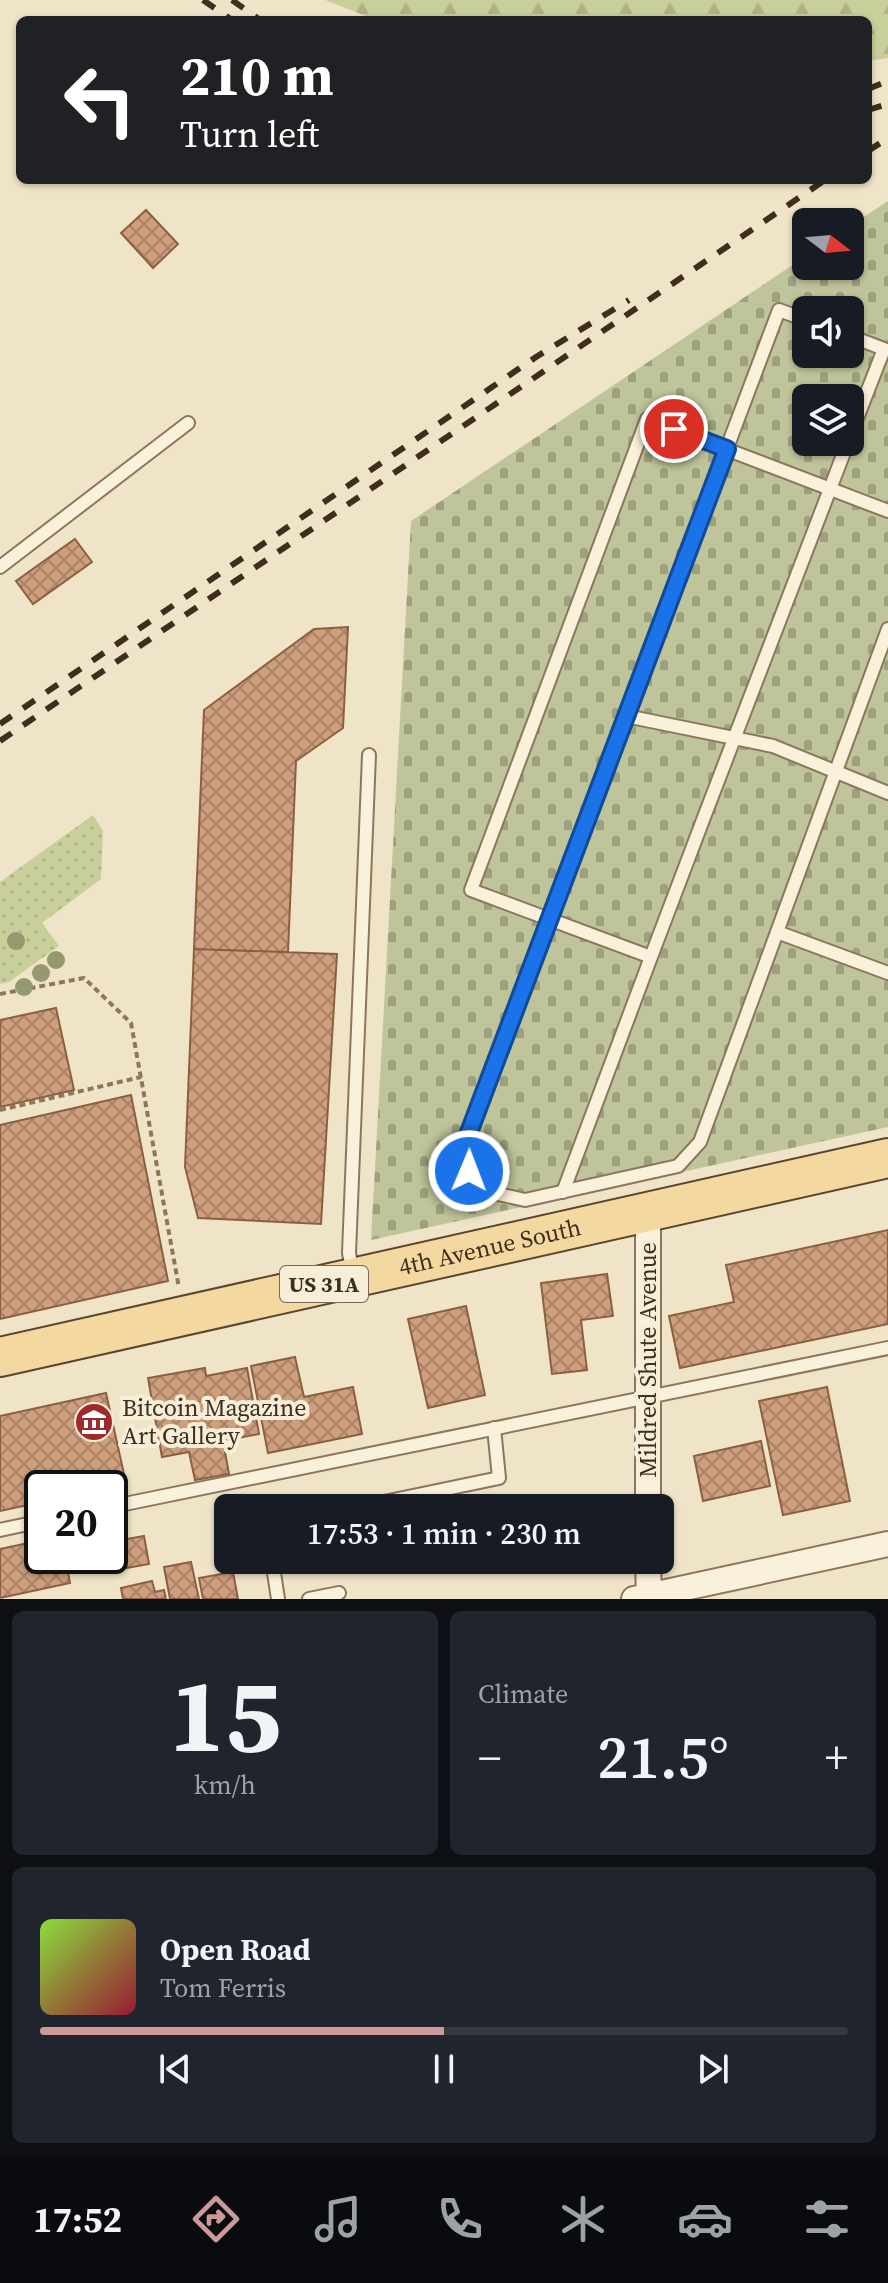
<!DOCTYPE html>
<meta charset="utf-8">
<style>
body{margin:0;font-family:"Source Serif 4",serif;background:#20242c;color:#f1f3f6;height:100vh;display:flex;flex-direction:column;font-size:30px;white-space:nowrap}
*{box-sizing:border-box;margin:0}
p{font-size:26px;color:#9ea1a6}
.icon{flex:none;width:44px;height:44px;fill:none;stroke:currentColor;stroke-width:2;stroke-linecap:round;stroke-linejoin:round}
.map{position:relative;height:1599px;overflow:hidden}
.side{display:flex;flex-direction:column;gap:12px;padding:12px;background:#0d0f14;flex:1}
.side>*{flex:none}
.guide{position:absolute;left:16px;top:16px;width:856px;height:168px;border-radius:12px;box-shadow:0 2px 6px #0004;background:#202124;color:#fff;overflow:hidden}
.needle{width:52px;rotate:106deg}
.controls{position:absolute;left:792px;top:208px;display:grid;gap:16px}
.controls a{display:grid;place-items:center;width:72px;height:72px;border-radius:12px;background:#171b24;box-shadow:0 2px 6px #0004;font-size:40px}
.speed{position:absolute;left:24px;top:1470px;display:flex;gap:16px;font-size:40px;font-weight:700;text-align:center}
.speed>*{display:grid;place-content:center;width:104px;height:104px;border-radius:50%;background:#171b24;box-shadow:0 2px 6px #0004;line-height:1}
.speed .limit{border:4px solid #111;border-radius:12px;background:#fff;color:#111}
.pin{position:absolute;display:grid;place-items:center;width:68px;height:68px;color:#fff;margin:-34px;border:4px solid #fff;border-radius:50%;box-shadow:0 2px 8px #0007}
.me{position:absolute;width:88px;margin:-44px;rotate:1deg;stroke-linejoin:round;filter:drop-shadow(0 0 6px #0008)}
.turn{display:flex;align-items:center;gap:28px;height:168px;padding:0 32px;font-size:36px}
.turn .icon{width:104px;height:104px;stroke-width:2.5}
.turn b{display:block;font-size:56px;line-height:68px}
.big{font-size:60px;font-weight:600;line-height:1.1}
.side .card{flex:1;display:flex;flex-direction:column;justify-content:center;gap:12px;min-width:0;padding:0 28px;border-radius:12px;background:#20242c}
.side .dial{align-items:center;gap:0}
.dial b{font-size:104px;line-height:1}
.song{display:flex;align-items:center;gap:24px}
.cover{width:96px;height:96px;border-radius:12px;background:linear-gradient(135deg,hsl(90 70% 55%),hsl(350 70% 35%))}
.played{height:8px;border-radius:4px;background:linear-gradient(90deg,#cc999b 50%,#363941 50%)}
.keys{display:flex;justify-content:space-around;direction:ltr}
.heat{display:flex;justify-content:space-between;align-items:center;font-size:44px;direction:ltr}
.side .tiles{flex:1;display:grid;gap:12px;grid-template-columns:1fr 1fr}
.card:last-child{grid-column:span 2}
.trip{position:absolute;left:214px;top:1494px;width:460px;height:80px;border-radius:12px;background:#171b24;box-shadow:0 2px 6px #0004;font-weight:600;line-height:80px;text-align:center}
.dock{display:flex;height:128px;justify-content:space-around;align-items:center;background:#090b0e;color:#9ea1a6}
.dock .icon{width:56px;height:56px}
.dock .active{color:#cc999b}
.dock b{font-size:36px;color:#f1f3f6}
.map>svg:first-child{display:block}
.green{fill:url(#green-dots)}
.forest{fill:url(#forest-firs)}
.cemetery{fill:url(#cemetery-stones);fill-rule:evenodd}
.building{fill:url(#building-cross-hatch);stroke:#8d5f41;stroke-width:2}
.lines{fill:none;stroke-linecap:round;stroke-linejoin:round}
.service-casing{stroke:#8d765c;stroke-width:16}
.minor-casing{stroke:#8d765c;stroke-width:28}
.primary-casing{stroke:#5b4430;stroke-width:42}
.path{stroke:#8d765c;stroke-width:4;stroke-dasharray:6 4;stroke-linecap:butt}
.service{stroke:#faf1dc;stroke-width:12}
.minor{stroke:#faf1dc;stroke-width:24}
.primary{stroke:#f3d9a0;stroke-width:38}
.rail{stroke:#3d2e20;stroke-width:6;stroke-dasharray:14 14;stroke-linecap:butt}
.tree{fill:#96986f}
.route-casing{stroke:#114b97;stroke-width:20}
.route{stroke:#1a73e8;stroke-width:14}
.labels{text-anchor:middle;stroke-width:8;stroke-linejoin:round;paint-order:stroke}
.shield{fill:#f7eed8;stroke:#756857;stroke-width:2}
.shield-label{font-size:22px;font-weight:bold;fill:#3d2e20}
.street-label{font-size:24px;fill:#3d2e20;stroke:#f7eed8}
.poi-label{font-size:24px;fill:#3d2e20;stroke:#f7eed8;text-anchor:start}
</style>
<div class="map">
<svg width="888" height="1599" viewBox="0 0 888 1599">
<defs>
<pattern id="green-dots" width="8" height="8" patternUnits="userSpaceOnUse" patternTransform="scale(2)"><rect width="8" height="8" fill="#c9cf9b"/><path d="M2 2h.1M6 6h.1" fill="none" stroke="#aeb285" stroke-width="1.8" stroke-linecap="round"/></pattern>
<pattern id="forest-firs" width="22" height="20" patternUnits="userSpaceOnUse" patternTransform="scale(2)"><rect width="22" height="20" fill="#c9cf9b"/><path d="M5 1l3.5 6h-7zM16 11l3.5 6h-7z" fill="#aeb285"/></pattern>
<pattern id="cemetery-stones" width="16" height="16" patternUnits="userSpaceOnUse" patternTransform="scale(2)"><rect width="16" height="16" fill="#bfc49a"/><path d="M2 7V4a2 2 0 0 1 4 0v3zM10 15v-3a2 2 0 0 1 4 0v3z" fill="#9ca07d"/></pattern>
<pattern id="building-cross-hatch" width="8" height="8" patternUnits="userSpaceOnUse" patternTransform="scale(2)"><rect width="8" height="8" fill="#cf9f7d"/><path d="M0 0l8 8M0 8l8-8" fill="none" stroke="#a98266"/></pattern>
</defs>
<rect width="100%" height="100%" fill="#f0e4c8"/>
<path class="green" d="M93,815L103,831L101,879L42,923L59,946L9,982L0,984V882Z"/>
<path class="forest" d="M325,0H888V58L868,61V20H376Z"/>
<path class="cemetery" d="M888,201V1127L371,1240L411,521L806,256V266H850V226ZM806,310H850V354H806ZM806,398H850V442H806Z"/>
<path class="building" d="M146,210L178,244L153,268L121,233Z
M75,539L92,562L33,604L16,581Z
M348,627L343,728L296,761L288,952L194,949L204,710L314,629Z
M194,949L337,954L321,1224L198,1218L185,1167Z
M56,1008L74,1090L0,1107V1020Z
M131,1095L168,1281L0,1319V1125Z
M888,1230V1324L680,1368L669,1316L734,1302L726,1265Z
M607,1274L613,1316L581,1320L587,1370L552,1374L541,1283Z
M466,1306L485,1395L428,1408L408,1319Z
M295,1357L304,1397L353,1387L362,1434L268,1453L251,1366Z
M205,1368L206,1376L247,1368L259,1434L223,1441L229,1474L195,1480L189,1452L162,1457L148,1378Z
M827,1387L850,1501L783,1515L759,1401Z
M106,1393L126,1483L103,1488H42V1502L0,1511V1416Z
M761,1441L770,1486L703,1501L694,1456Z
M144,1536L149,1564L121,1569L116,1541Z
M42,1540V1556H65L70,1583L0,1598V1549Z
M191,1562L199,1599H170L164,1567Z
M233,1572L238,1599H203L199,1578Z
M152,1581L155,1592L164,1590L166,1599H123L121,1588Z"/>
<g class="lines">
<g class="service-casing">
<path id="service" d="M850,336L884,349L850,436
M848,442C782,613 716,785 651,957L471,890L647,419L888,511
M0,567L188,423
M888,629L777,932L888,973
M626,716L773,746L888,793
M777,932L700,1142L678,1166L525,1200L489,1192L469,1171L465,1143L779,310L806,320
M563,1192L651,957
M353,1274L349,1253L369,755
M110,1507L888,1348
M355,1508L499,1478L494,1428
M0,1530L42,1521
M272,1560L278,1599
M309,1599L339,1593"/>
</g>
<g class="minor-casing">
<path id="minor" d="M648,1211V1508
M648,1560L649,1599
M634,1599L888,1544"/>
</g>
<g class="primary-casing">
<g id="primary">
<path id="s1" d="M0,1357L888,1158"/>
</g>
</g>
<path class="path" d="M0,994L84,978L131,1023L179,1288
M0,1110L141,1077"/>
<use href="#service" class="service"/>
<use href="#minor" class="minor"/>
<use href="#primary" class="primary"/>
<path class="rail" d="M203,0L232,20
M232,0L260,20
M868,89L888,81
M868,110L888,104
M868,151L888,138
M0,724L536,357L629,300
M0,741L825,180"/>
</g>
<g class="tree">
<circle cx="16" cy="941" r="9"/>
<circle cx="56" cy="960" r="9"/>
<circle cx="41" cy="973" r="9"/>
<circle cx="24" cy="987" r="9"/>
</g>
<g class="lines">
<g class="route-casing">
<path id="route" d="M469,1171L465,1143L727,449L674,429"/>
</g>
<use href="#route" class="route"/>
</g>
<defs>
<g id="museum-disc" transform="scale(2)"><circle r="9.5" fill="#9e2a2b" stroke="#f7eed8"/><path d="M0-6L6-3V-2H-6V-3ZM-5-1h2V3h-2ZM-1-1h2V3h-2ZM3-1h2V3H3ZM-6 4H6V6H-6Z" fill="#fff"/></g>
</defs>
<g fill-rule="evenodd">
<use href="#museum-disc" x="94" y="1422"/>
</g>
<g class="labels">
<rect class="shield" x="280" y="1266" width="88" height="36" rx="6"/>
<g class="shield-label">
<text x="324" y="1292">US 31A</text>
</g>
<g class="street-label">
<text dy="8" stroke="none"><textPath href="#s1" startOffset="502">4th Avenue South</textPath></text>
<text transform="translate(648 1360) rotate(-90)" y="8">Mildred Shute Avenue</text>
</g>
<g class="poi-label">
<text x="122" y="1416">Bitcoin Magazine<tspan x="122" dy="28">Art Gallery</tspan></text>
</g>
</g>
</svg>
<div class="controls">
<a><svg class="needle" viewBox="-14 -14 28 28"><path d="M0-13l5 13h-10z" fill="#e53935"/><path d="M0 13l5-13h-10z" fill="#9ea1a6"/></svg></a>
<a><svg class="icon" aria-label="sound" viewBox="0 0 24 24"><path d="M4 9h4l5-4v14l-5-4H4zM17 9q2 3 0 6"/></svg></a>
<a><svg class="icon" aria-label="layers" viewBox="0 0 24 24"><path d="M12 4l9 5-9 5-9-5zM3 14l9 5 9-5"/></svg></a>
</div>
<div class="speed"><div class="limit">20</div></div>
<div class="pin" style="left:674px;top:429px;background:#d93025"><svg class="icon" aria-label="arrive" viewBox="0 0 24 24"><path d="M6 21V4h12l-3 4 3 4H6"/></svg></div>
<svg class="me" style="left:469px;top:1171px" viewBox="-20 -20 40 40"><circle r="17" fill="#1a73e8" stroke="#fff" stroke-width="3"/><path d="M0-11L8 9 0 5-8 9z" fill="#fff"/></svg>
<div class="trip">17:53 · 1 min · 230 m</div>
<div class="guide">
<div class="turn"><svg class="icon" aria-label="left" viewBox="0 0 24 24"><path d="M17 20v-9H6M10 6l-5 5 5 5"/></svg><div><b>210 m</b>Turn left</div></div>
</div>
</div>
<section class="side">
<div class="tiles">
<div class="card dial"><b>15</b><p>km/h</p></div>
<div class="card"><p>Climate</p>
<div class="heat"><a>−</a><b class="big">21.5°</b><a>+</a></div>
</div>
<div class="card">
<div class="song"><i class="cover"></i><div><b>Open Road</b><p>Tom Ferris</p></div></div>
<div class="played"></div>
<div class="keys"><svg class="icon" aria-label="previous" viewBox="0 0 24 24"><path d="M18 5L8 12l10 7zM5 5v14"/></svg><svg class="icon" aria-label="pause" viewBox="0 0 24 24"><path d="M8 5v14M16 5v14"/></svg><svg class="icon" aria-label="next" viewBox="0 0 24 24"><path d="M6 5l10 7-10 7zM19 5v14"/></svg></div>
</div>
</div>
</section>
<nav class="dock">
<b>17:52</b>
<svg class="icon active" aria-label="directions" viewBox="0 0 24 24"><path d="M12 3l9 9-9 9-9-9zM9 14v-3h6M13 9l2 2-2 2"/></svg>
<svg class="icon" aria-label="music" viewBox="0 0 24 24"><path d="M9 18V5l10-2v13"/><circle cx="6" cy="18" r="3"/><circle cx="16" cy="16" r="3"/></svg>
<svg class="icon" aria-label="phone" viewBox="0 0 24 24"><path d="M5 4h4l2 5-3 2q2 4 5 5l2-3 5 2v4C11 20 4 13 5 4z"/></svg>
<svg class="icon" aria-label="climate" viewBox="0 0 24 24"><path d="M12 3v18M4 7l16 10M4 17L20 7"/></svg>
<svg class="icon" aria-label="car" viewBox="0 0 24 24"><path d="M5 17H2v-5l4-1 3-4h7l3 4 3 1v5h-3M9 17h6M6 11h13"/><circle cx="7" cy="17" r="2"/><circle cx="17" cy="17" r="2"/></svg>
<svg class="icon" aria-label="filters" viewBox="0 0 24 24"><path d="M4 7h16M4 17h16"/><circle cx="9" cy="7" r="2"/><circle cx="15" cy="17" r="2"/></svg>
</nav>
